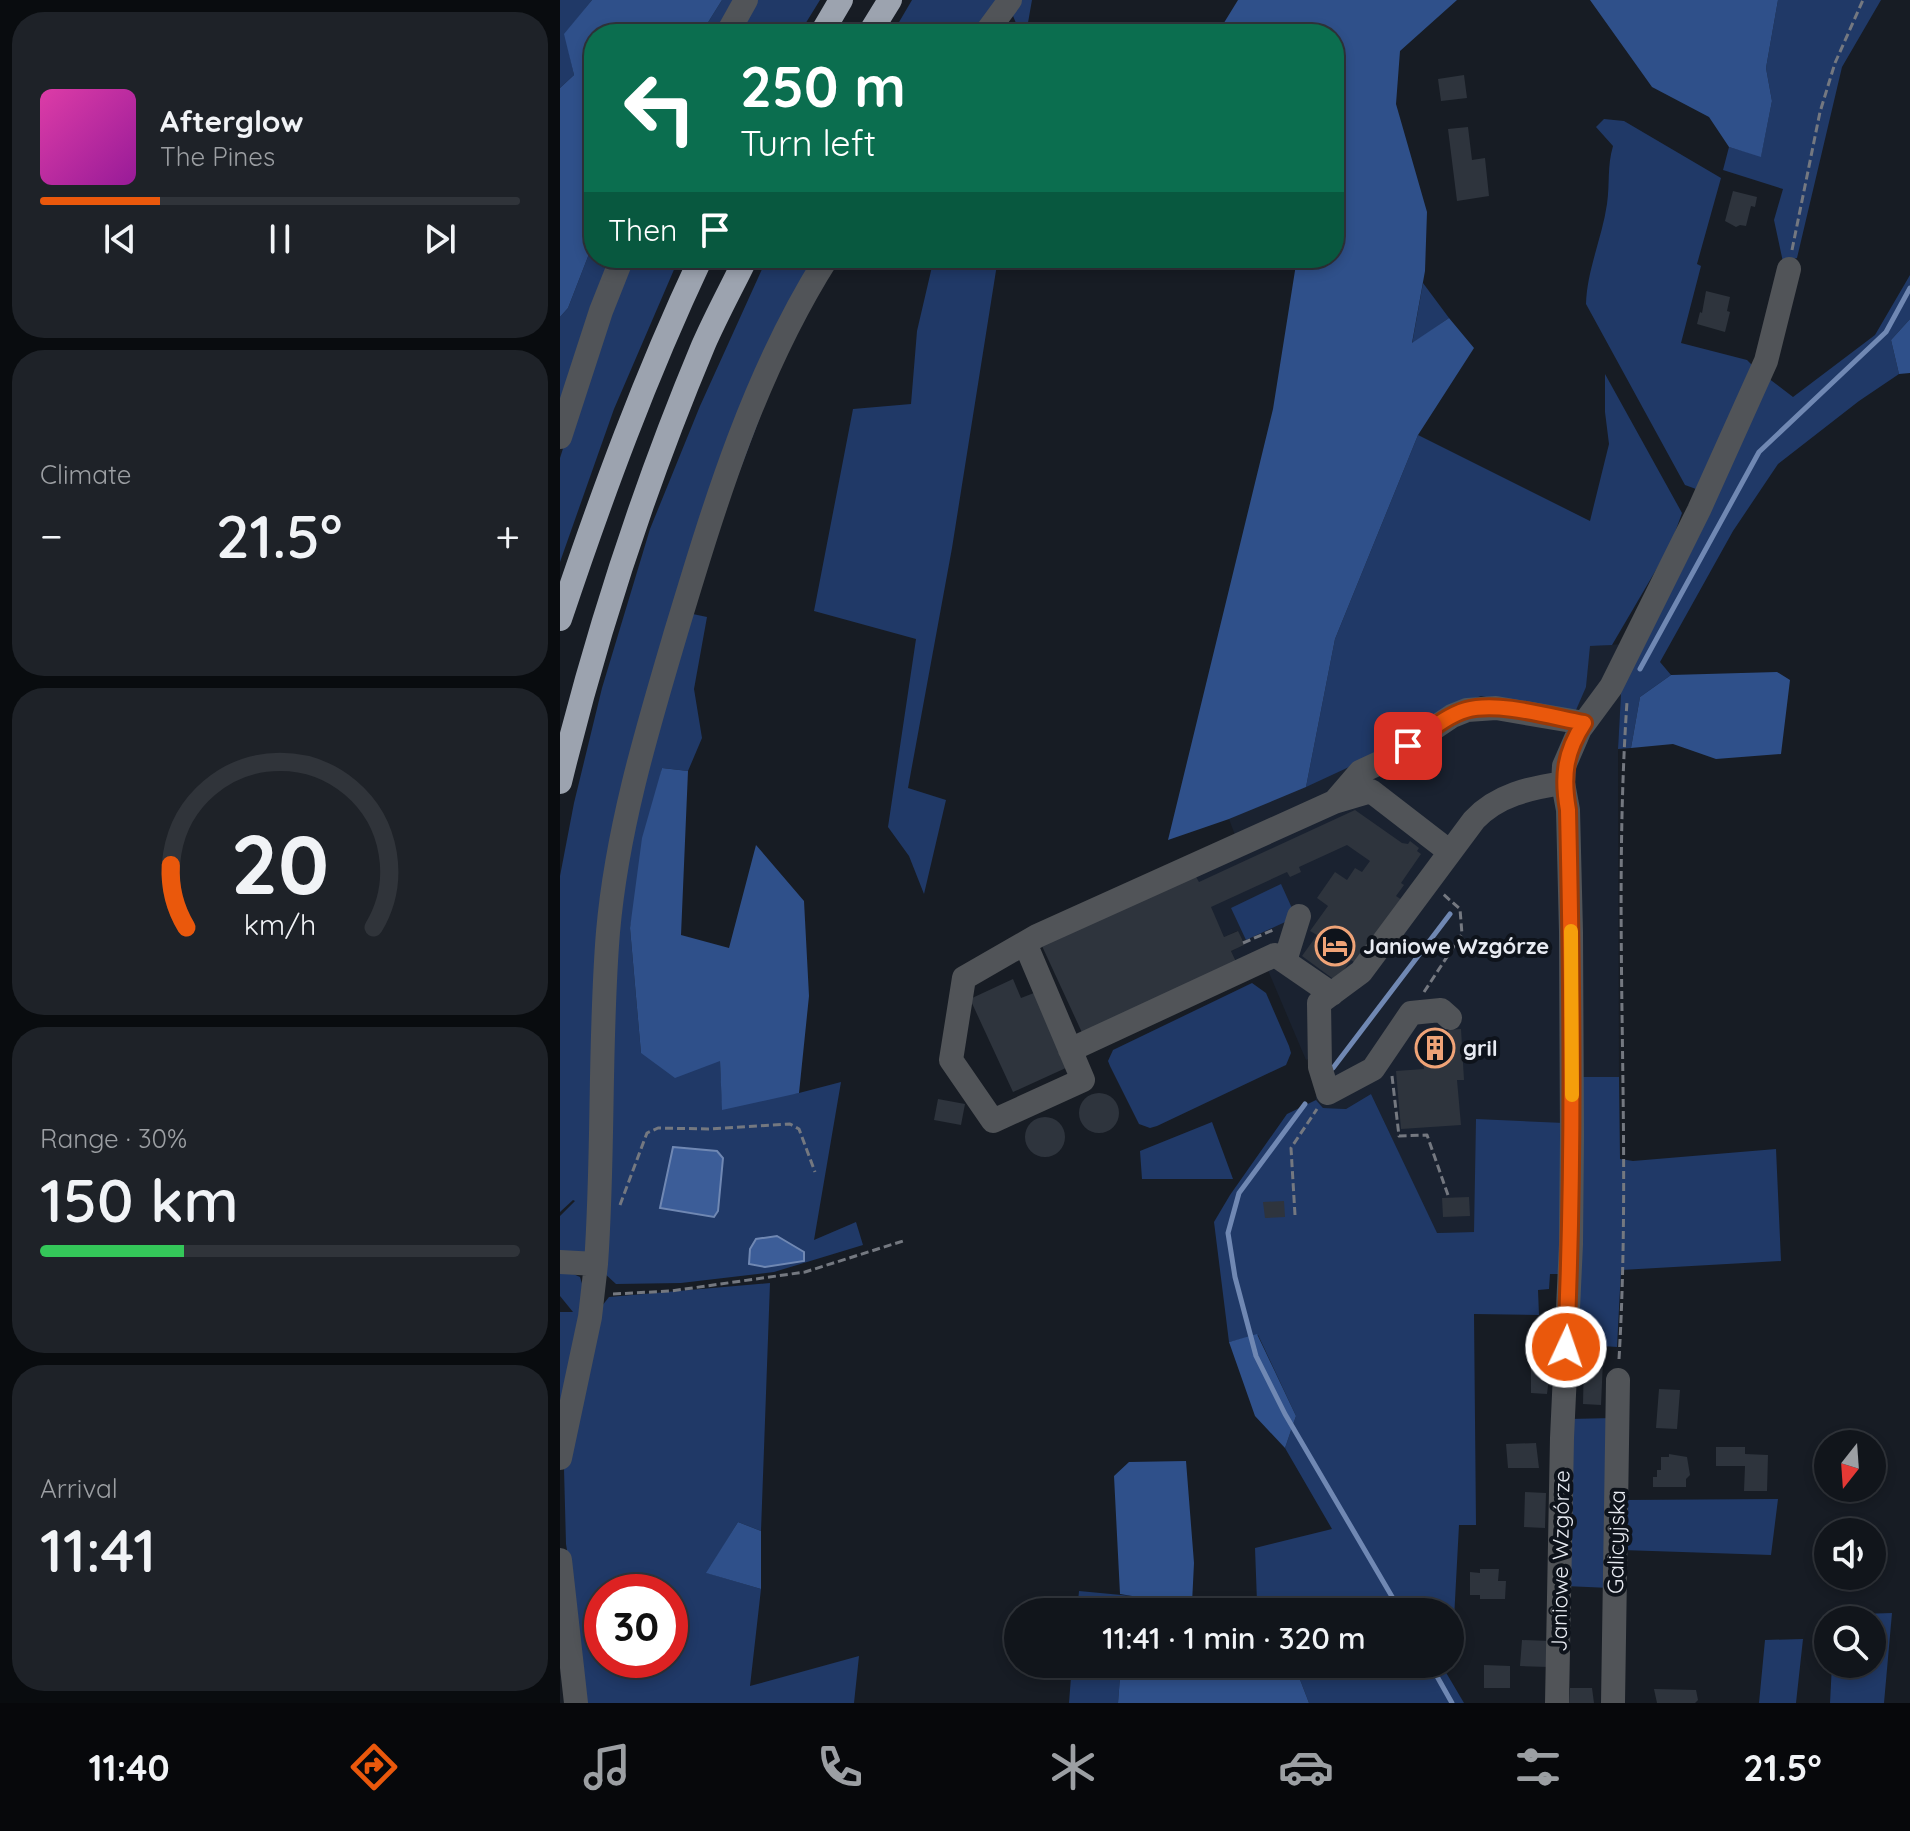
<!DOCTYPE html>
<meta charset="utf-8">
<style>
body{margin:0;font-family:Quicksand,sans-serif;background:#1e2228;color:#f1f3f6;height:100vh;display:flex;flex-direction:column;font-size:30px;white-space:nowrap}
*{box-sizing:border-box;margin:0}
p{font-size:26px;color:#9c9fa3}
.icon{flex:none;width:44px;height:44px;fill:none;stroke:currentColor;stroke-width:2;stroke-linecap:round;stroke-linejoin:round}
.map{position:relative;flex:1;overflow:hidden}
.panel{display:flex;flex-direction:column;gap:12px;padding:12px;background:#090c0f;width:560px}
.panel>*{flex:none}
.banner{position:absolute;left:24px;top:24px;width:760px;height:244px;border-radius:32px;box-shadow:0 4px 12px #0003,0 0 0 2px #30343a;background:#0b6e4f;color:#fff;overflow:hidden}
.needle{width:52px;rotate:197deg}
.tools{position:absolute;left:1254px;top:1430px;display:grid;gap:16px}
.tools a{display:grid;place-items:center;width:72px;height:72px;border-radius:50%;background:#11151b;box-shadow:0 4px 12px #0003,0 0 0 2px #30343a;font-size:40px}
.speed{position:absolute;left:24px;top:1574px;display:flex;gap:16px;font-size:40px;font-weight:700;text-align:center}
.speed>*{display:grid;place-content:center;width:104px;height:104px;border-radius:50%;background:#11151b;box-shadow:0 4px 12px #0003,0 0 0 2px #30343a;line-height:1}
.speed .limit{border:12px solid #d22;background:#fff;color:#111}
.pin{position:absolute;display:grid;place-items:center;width:68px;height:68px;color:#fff;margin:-34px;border-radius:16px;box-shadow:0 4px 12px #0006}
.me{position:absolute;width:88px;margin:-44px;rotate:3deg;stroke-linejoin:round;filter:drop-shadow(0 0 6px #0008)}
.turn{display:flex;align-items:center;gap:28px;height:168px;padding:0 24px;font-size:36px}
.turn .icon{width:104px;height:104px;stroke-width:2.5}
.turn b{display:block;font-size:56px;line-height:68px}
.then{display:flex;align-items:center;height:76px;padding:0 24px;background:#0003;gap:16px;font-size:30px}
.big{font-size:60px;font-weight:600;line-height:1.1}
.panel .widget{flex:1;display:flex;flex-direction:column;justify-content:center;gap:12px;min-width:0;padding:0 28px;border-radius:32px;background:#1e2228}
.panel .dial{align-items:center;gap:0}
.dial svg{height:208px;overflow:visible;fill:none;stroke:#30343a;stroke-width:7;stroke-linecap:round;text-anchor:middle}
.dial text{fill:#f1f3f6;stroke:none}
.song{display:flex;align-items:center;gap:24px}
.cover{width:96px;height:96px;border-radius:12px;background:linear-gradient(135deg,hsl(320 70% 55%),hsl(300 70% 35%))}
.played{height:8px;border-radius:4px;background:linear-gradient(90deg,#ea580c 25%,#30343a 25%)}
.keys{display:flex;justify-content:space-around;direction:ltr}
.heat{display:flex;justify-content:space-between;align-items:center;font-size:44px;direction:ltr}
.charge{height:12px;border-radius:6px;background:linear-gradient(90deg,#34c759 30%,#30343a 0)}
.trip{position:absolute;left:444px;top:1598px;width:460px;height:80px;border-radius:40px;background:#11151b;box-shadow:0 4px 12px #0003,0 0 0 2px #30343a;font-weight:600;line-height:80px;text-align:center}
.menu{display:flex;height:128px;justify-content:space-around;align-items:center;background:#07080b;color:#9c9fa3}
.menu .icon{width:56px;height:56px}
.menu .current{color:#ea580c}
.menu b{font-size:36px;color:#f1f3f6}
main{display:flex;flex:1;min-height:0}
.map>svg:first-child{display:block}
.built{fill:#1a2230}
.green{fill:#203967;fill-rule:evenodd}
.forest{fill:#2f508a}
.water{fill:#3c5d98;stroke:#7088b3;stroke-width:2}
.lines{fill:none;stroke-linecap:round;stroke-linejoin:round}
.stream{stroke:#7088b3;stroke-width:5}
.building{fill:#2e343d}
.path{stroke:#747880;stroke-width:3;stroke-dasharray:8 4;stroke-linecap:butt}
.minor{stroke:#515458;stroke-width:24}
.highway{stroke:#9ca3af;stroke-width:24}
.route-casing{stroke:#983908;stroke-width:20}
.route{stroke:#ea580c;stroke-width:14}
.slow{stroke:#f59e0b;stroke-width:14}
.labels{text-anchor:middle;stroke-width:8;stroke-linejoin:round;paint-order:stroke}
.poi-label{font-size:22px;font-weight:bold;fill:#e8ebf2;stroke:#0e131b;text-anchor:start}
.street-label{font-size:22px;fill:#e8ebf2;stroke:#0e131b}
</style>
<main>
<section class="panel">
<div class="widget">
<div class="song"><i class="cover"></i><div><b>Afterglow</b><p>The Pines</p></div></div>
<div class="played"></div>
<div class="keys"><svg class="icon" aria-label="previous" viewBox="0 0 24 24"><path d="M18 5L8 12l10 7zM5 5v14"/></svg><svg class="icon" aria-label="pause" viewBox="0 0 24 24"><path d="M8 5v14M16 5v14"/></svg><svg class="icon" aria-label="next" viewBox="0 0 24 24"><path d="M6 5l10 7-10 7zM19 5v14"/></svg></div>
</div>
<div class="widget"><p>Climate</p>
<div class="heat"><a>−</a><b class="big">21.5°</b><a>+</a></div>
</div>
<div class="widget dial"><svg viewBox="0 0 100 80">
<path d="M14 69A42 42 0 1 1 86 69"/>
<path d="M14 69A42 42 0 0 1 8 45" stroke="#ea580c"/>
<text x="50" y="56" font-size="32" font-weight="700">20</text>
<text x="50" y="72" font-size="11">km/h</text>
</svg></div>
<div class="widget"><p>Range · 30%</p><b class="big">150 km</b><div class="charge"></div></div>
<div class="widget"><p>Arrival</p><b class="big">11:41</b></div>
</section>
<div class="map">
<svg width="1350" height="1703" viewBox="0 0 1350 1703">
<rect width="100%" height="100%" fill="#171c24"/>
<path class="built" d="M1064,644L1058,749L1059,1077H1007L1004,1123L914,1232L876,1233L811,1094L786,1109L763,1108L756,1100V1075L752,1057L746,1060L707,968H679L671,951L684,945L682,939L677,931L664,937L635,875L675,835L669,819L830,748L884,710L921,696L1002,712L1026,687L1029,646Z"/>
<path class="green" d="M0,0H32L5,34L14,75L0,88Z
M162,0H177L157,34H136L147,24Z
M192,0H260L239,34H173Z
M352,0H443L417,34H332Z
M461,0H472L466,34H451L458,28L451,11Z
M1218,0H1321L1282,67L1237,258L1223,262L1214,220L1223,189L1163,170L1169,147L1201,156L1212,101L1206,68Z
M1044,119L1064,121L1161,178L1137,264L1141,266L1121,343L1187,360L1193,366L1136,489L1125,485L1026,304C1027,270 1042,238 1047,204C1050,184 1047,166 1053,146L1036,127Z
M34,241V258H54L0,421V317L8,308Z
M68,258H119L54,409L0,562V458L44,319Z
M207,258H260L77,743L29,1249L18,1257L0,1256V1216L15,1201L13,1200L0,1212V876L14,803L42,688L90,529L140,406Z
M374,258H438L392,548L348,788L386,800L364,894L349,856L328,827L356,639L254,611L293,409L351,404L357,331Z
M1350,275V319L1331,340L1339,374L1299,401L1218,464L1173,531L1100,662L1111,675L1080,697L1071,748L1058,749L1062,676L1208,378L1233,397L1315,335Z
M863,283L889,318L852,344Z
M1045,374L1122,513L1110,546L1052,645L1030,646L1026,687L1016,710L1002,712L921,696L884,710L830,748L746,787L775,639L858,435L1030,521L1049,444L1045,412Z
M128,613L147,617L134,689L142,738L128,771L102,768L70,928L81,1053L160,1061L162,1102L239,1093L281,1082L254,1240L296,1222L303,1245L214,1272L121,1283L56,1284L43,1272L53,952L87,755Z
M721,884L736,917L686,940L671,908Z
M692,983L706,993L729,1046L731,1053L726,1065L597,1126L590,1128L579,1124L550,1066L548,1061L553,1050Z
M1017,1077H1059L1060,1159L1073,1161L1216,1149L1221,1261L1061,1270L1057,1347L1011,1344Z
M811,1094L877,1233L914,1232L916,1119L1004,1123L1002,1274H990L989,1289L978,1290L979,1315L914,1314L916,1525H899L894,1619L890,1620V1612H714L709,1601L697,1602L695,1548L772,1529L725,1448L736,1416L698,1335L669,1342L654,1222L670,1195L727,1114L756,1100L763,1108L786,1109Z
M652,1122L673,1179H582L580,1151Z
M0,1268L20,1277L26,1297L0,1426V1312H13L0,1296Z
M210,1283L201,1531L178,1522L147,1573L201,1589L190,1686L299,1656L294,1703H22L11,1575L6,1544L4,1469L38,1311L49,1297ZM42,1592H110V1660H42Z
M1054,1418L1050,1588L1005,1586L1009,1419Z
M1218,1499L1211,1555L1062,1550V1500Z
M519,1591L572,1596L569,1612H517Z
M1332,1613L1324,1703H1270L1272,1664H1312V1620H1282L1301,1614Z
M1243,1639L1236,1703H1199L1205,1640Z
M512,1664H561L558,1703H509Z
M734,1664H881L904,1703H749Z"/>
<path class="forest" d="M32,0H162L147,24L136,34H34V241L8,308L0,317V88L14,75L4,34Z
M678,0H897L840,51L836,104L867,212L865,271L852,343L889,318L914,348L858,435L775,639L746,787L669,819L608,840L713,409L737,258H774V34H661L662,26Z
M1030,0H1218L1206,68L1212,101L1201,157L1169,147L1149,117L1092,87Z
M1350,319V373L1339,374L1331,340Z
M1217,672L1230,680L1221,754L1156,759L1113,744L1071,748L1080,697L1111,675Z
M102,768L128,771L121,935L169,948L196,845L244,901L249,996L239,1093L162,1110L160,1061L115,1078L81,1053L70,928L82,838Z
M697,1334L736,1416L725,1448L695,1416L669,1342Z
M626,1461L634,1563L632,1603L654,1606L709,1600L714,1612H569L572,1596L560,1594L554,1476L569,1462Z
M178,1522L201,1531V1589L146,1573Z
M561,1664H734L749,1703H558Z"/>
<path class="water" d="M113,1147L157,1151L163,1158L158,1211L154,1217L100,1208Z
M217,1236L244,1252V1261L205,1267L189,1264L190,1249L196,1239Z"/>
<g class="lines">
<path class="stream" d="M1080,669L1199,452L1326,332L1350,288
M773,1068L890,914
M745,1104L679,1193L668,1233L675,1277L696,1356L725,1414L841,1612
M870,1664L892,1703"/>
</g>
<path class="building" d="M904,75L907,98L881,101L878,79Z
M908,127L912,160L925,158L929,196L897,201L888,129Z
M1173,191L1197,197L1195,207L1191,206L1186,226L1180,225L1176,227L1165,221Z
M1146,291L1170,297L1167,311L1170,312L1165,332L1137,324L1140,312L1142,313Z
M795,810L842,843L848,844L850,841L859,848L857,851L861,854L841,883L844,885L836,896L845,902L800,966L791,960L776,981L742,956L757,935L750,931L768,906L757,898L775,872L787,880L795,868L802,872L810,861L787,845L739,867L741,872L730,877L727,872L651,907L664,937L678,931L682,939L684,945L671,951L679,968L525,1039L482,946L635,875L639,882Z
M453,979L461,998L474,993L508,1067L453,1092L410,999Z
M901,1029L904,1080H897L901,1125L841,1129L836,1071L864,1069L863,1062L859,1060L858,1044L871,1034L888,1040V1030Z
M519 1113a20 20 0 1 1 40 0a20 20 0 1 1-40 0Z
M378,1099L405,1104L401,1125L374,1120Z
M465 1137a20 20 0 1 1 40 0a20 20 0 1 1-40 0Z
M909,1197L910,1216L883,1217L882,1198Z
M724,1201L725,1217L705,1218L703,1202Z
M1024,1359L1043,1360L1041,1405L1023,1404Z
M971,1360L991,1361L987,1394L971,1393Z
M1099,1389L1120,1390L1117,1429L1096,1428Z
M976,1443L979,1468H948L946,1444Z
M1156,1447H1185V1454L1208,1455L1207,1491H1184L1185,1466H1156Z
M1109,1454L1127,1457L1130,1475L1126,1479V1487H1093V1477H1097V1470H1101V1457H1109Z
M965,1492L986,1493L985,1528L964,1527Z
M920,1569H939L938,1581H946L945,1599H920V1595H910V1572L920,1573Z
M962,1640L990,1641L989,1667L960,1666Z
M924,1665L950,1666V1688H924Z
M1010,1688H1032L1034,1703H1009Z
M1094,1689L1136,1690L1138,1700L1135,1703H1097Z"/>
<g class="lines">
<path class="path" d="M1232,250L1260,112L1275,63L1303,0
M683,943L713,930
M864,992L902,934L900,909L883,894
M832,1076L839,1136L867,1135L889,1198
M60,1205L87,1133L98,1128L148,1129L230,1124L239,1129L255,1172
M735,1215L731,1148L757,1109
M53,1294L111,1291L245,1272L343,1241
M1059,1359C1072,1140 1052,921 1067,702"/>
<path class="minor" d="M167,34L186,0
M425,34L450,0
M0,437L41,311L62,258
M775,801L800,772L828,759L892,716L907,710L936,708L1024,723
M465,943L523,1080L433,1121L391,1060L404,978L477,936L774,802L811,791L890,852
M725,961L739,916
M890,1018L881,1010L851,1013L813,1069L768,1093L760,1067L759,1003L801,972L914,820C937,795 970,788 1003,783
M510,1050L715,955L772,994
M0,1262L36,1264L30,1317L0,1458
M36,1264C44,1153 39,1042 48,932C57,829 87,730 116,632C155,503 194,373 267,258
M0,1560L16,1703
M997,1703L1002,1438L1011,1244L1012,1136L1011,932L1008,810L1003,783L1004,766L1020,729L1051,687L1139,510L1206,361L1229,269
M1053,1703L1058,1380"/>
<path class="highway" d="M261,34L281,0
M309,34L330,0
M0,619C42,494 85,377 141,258
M0,782C36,634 84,487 143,346C156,316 172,287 186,258"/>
</g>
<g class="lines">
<g class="route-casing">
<path id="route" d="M848,746C866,734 885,716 906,710C939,701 991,717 1024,723C1005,752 1002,776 1008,810C1012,989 1014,1168 1006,1347"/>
</g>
<use href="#route" class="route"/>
<path class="slow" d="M1011,931L1012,1095"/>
</g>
<defs>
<g id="hotel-ring" transform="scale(2)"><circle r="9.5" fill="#0e131b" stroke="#efa377" stroke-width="1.5"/><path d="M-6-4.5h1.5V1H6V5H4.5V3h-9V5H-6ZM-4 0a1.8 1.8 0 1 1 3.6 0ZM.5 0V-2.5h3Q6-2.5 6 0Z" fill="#efa377"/></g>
<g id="building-ring" transform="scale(2)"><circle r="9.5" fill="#0e131b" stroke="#efa377" stroke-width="1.5"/><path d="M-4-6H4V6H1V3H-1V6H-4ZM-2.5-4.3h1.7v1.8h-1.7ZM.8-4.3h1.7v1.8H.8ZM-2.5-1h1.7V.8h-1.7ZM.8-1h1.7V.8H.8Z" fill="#efa377"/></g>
</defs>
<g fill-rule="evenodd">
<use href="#hotel-ring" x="775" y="946"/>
<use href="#building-ring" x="875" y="1048"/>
</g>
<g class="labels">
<g class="poi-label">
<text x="803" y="954">Janiowe Wzgórze</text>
<text x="903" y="1056">gril</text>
</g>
<g class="street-label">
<text transform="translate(1056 1542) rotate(-89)" y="8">Galicyjska</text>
<text transform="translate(1000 1561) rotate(-89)" y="8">Janiowe Wzgórze</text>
</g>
</g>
</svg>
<div class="tools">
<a><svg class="needle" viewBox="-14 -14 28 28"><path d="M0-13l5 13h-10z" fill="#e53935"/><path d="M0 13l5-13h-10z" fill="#9c9fa3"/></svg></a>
<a><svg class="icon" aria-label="sound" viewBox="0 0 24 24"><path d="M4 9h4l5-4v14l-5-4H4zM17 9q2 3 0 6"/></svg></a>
<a><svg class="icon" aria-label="search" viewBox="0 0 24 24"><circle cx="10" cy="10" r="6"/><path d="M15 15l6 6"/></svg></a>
</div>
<div class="speed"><div class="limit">30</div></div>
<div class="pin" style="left:848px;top:746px;background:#d93025"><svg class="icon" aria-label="arrive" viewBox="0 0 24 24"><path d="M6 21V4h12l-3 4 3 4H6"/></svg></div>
<svg class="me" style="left:1006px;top:1347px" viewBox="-20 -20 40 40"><circle r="17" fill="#ea580c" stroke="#fff" stroke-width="3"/><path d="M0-11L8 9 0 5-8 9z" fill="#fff"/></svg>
<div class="trip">11:41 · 1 min · 320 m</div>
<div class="banner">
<div class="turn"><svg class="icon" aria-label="left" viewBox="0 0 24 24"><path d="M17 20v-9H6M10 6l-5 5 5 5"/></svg><div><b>250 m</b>Turn left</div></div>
<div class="then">Then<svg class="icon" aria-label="arrive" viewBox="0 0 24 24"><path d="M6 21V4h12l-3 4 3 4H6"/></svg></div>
</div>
</div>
</main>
<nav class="menu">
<b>11:40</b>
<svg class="icon current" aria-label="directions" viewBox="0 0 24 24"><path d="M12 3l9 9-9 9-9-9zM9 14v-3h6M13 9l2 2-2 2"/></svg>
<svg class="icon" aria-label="music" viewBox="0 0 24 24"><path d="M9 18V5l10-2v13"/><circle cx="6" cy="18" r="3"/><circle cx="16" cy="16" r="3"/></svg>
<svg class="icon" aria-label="phone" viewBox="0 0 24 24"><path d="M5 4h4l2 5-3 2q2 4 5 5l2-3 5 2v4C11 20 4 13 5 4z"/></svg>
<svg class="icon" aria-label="climate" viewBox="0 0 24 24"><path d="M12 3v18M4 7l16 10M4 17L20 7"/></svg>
<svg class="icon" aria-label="car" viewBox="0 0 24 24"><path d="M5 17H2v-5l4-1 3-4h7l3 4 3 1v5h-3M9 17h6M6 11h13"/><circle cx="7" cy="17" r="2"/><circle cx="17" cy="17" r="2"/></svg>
<svg class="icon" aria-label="filters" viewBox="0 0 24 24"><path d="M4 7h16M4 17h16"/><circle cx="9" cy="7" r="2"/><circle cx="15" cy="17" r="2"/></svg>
<b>21.5°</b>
</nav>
